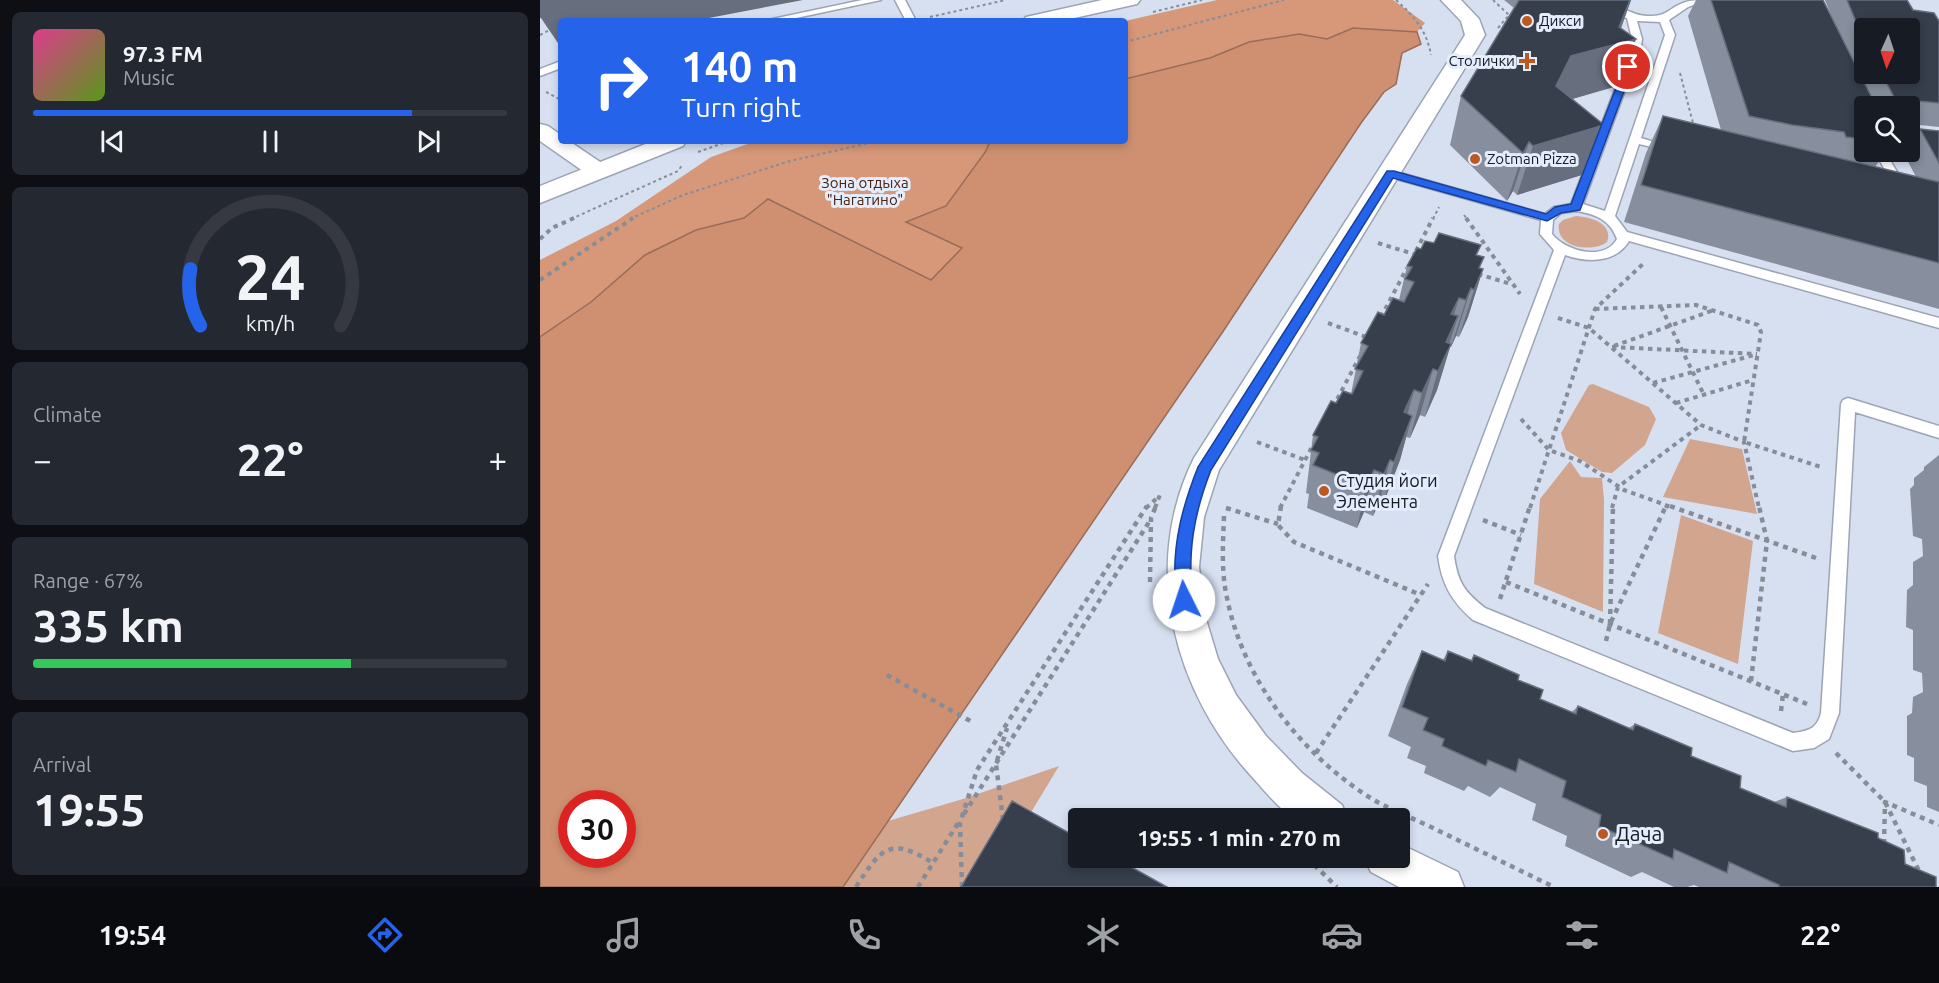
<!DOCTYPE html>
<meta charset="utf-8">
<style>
body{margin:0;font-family:Ubuntu,sans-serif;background:#242831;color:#f1f3f6;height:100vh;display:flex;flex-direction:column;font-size:22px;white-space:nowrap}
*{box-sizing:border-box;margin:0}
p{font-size:20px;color:#9ea1a6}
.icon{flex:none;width:33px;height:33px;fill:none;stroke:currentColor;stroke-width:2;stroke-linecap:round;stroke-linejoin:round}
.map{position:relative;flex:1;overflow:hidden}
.side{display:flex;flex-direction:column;gap:12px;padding:12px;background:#0d0f14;width:540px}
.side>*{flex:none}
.banner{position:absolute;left:18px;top:18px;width:570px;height:126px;border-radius:6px;box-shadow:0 3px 9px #0003;background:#2563eb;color:#fff;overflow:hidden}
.needle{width:39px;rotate:183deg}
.buttons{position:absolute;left:1314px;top:18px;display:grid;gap:12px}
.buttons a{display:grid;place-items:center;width:66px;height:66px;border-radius:6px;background:#171b24;box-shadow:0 3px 9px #0003;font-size:30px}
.speed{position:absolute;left:18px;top:790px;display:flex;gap:12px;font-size:30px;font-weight:700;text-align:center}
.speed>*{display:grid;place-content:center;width:78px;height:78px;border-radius:50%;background:#171b24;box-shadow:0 3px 9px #0003;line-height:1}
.speed .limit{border:9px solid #d22;background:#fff;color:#111}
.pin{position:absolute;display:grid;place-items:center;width:51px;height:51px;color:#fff;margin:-26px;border:3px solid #fff;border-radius:50%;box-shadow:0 2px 6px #0007}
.me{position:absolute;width:66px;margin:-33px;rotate:356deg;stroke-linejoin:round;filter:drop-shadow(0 0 4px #0008)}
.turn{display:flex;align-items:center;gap:21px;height:126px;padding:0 24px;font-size:27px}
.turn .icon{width:78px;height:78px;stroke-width:2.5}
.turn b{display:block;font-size:42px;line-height:51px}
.big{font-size:45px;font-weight:600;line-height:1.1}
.side .card{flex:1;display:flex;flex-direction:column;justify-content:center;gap:9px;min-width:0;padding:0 21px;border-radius:9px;background:#242831}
.side .dial{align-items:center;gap:0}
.dial svg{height:156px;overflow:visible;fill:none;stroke:#363941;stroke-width:7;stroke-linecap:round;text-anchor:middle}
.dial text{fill:#f1f3f6;stroke:none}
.song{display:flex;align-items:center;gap:18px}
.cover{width:72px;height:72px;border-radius:9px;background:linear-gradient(135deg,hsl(330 70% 55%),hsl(90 70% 35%))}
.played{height:6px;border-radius:3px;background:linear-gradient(90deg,#2563eb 80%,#363941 80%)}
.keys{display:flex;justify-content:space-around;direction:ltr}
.heat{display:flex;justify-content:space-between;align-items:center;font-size:33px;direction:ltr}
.charge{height:9px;border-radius:4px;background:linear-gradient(90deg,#34c759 67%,#363941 0)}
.trip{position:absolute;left:528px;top:808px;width:342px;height:60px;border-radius:6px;background:#171b24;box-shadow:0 3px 9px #0003;font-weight:600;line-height:60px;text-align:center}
.tab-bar{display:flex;height:96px;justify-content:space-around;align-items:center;background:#090b0e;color:#9ea1a6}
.tab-bar .icon{width:42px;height:42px}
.tab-bar .current{color:#2563eb}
.tab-bar b{font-size:27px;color:#f1f3f6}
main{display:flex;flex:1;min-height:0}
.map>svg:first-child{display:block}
.green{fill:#d2a58f}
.forest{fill:#d79779}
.water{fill:#cf9071;stroke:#986d59;stroke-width:1.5;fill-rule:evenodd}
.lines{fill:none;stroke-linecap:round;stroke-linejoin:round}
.service-casing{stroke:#9ca4b5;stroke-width:3}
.minor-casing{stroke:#9ca4b5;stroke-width:3}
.tertiary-casing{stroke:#9ca4b5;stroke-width:3}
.path-far2{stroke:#868d99;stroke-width:2;stroke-dasharray:3 3;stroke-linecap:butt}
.path-far1{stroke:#868d99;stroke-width:4;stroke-dasharray:4.5 4.5;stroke-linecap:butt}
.path{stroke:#868d99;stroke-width:4.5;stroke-dasharray:5 5;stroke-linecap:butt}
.service{fill:#fff;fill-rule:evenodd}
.minor{fill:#fff;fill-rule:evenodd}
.tertiary{fill:#fff;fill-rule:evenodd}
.wall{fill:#878f9e;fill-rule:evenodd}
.shaded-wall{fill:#676f7e}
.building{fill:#373e4c;stroke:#676f7e;stroke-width:1.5}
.route{fill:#2563eb;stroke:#184099;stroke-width:1.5}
.poi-dot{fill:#bc5920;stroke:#e4edfe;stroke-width:2}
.labels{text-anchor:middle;stroke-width:6;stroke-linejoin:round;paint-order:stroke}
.far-poi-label{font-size:15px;fill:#181c22;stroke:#e4edfe;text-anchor:start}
.far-park-label{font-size:15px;fill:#4b220b;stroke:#e4edfe}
.poi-label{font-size:18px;fill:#181c22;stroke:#e4edfe;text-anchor:start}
.near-poi-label{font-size:21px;fill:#181c22;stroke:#e4edfe;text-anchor:start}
</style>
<main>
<section class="side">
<div class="card">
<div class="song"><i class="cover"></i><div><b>97.3 FM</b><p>Music</p></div></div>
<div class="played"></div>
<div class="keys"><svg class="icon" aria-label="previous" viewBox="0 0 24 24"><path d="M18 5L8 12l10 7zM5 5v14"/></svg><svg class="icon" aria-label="pause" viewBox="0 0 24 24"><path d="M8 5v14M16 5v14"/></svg><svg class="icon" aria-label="next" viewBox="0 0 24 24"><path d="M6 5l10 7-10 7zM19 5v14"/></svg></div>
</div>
<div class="card dial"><svg viewBox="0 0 100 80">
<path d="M14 69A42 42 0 1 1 86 69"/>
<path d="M14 69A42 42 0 0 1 9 40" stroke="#2563eb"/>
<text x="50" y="56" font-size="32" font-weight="700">24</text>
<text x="50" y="72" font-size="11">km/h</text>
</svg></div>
<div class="card"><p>Climate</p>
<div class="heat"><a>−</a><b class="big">22°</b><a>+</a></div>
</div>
<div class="card"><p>Range · 67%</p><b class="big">335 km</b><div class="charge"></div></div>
<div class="card"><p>Arrival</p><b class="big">19:55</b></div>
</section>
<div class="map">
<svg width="1399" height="887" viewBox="0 0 1399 887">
<rect width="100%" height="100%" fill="#d7e0f1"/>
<path class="green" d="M1036,216C1050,217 1074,223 1067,242C1053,253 1015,248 1019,224L1023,220Z
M1053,384L1109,407L1116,419L1105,445L1072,473L1062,472L1026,450L1021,433L1049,385Z
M1150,439L1202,449L1217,514L1123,497Z
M1030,461L1041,477L1062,478L1064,500L1063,612L994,584L1000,499Z
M1141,515L1213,541L1198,664L1118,633Z
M519,766L446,887H303L348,821L423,799Z"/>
<path class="forest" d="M677,0H853L885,23L877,32L814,28L787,39L759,34L709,42L670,58L585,79V21Z
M216,141H450L446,151L406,206L367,222L423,248L391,280L228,199L204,218L156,230L0,337V260L76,221L171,157Z"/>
<path class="water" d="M813,28L877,32L881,44L862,53L856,84L844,92L821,123L682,333L303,887H0V337L51,302L105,255L156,230L204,218L228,199L391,280L422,248L366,222L406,206L446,151L450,141H585V79L670,58L709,42L759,34L787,39ZM32,804H82V855H32Z"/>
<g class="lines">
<g class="service-casing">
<path id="service" d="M322,0H341L242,21H223Z
M355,0H365L376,21H366Z
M1058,0C1077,0 1088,16 1108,16C1128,16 1126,10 1143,3C1150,0 1158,0 1167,0L1148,7L1129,20L1135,35L1101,138L1134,148L1128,151L1099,144L1075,216L1087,232L1399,318V328L1089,241C1076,263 1047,263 1025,255L914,556C918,583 924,591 945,608L1253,733C1268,731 1277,729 1281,713L1301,404L1303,400L1308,398L1399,426V438L1315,412L1299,713L1289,739L1274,748L1253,751L933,620C911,601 902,584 898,556L1014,250L1000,234L1001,220L846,176L844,174L850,170L1005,214L1014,207L1031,204L1091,47L1092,39L1087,18L1082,17ZM1097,21L1120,22L1125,35L1065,211L1043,204L1101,47L1102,39ZM1036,211C1056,214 1070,220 1077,239C1064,262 1025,251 1012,234L1013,220L1021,213Z
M21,61V68L0,76V69Z
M1335,152H1345L1365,185L1363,188H1355Z"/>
</g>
<g class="minor-casing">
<path id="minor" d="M901,0H921L939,19L945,35L679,470L664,517L659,567L665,616L678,659L696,695L726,736L762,773L802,805L808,819C793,819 772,823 758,819C745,816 723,789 714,779C634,693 600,567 654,458L925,35L921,21Z
M0,124L8,126L21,135V141H29L66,166L69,171L66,176L58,178L50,176L0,141Z
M860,844L918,872L924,887H859L831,872L824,858H860Z"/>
</g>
<g class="tertiary-casing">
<path id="tertiary" d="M562,0H600L597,4L521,21H483L486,17Z
M113,141H146L143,146L0,203V186Z"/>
</g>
<path class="path-far2" d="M856,0C874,16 887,31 891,55
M953,0L969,15L958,28
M613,12L662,0
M390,17L466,0
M0,35L21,24
M585,42L744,0
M1140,73L1154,127
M6,92L21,100
M158,152L189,141
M924,215L927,219
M31,219L138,171L143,164
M90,219L143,195L250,161L338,141
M893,219L899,207"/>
<path class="path-far1" d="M926,218L980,294
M0,239L12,228L34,218
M838,243L877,255
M876,251L893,218
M938,274L971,284
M0,280L93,218
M1121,307L1164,395
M1055,309L1156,305L1218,325L1221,332L1204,442L1281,467
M841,317L867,268
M1018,318L1049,328L1161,425L1204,442L1219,508
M788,323L829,338
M1074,346L1174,310
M1072,347L1217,354
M1113,383L1214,355
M1136,403L1213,380
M793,407L820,356
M981,419L1009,450L1040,461L1084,490L1134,508
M717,442L765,460
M606,508L617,498
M615,508L621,492
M740,508L774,443
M990,508L1055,309L1105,262
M1072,508L1078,487L1161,425
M1126,508L1127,505"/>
<path class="path" d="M741,506L738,525L754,542L881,595
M1130,506L1276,558
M686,508L738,524
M684,516C683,544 681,571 687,598C703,679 760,753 829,797C848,809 870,817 891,827C932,847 973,867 1014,887
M943,520L981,535
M610,582L611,518L616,506
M966,582L1267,704
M960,599L990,506
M1070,624L1073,506
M1066,641L1070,624L1126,506
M347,675L434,723
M1211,681L1227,541L1219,506
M1241,711L1243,694
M776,753L888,584
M1296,753L1345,802L1380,873
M424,814L611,519
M463,820L456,764L467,728
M1344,844L1345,802L1399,825
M767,858L797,887
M316,887C341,848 350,836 393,863
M378,887L420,820
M422,887L420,823L437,770L607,506"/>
<use href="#service" class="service"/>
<use href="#minor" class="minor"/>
<use href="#tertiary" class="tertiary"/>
</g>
<path class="wall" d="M964,0H1091L1081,28L1096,39L1077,86L1032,99L1064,125L1045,174L977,195L973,191L967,201L910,145L921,96L974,8Z
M1156,0H1283L1293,20L1285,0H1367L1373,10L1399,21V127L1370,124V106H1324V152H1346L1335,167L1376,177L1363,152H1370V144L1380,129L1399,131V309L1084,222L1106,153L1123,116L1181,130L1148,16ZM1324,28L1370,74H1324Z
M881,249L937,255L940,268L943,269L928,317L919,337L916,336L911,347H910L897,390L885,417L880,415L870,438L866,437L860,460L843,504L839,503L833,516L824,512L817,528L767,508L769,494L766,493L773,435L796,403L811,394L821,343L844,315L859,300L867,266Z
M1399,455V812L1387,807V786L1374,781V758L1367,755V716L1372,713L1373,697L1383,692L1382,673L1373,670V630L1366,627L1367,590L1373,585V562L1383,556L1382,539L1373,536L1370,489L1374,485V478L1384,470V467Z
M882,651L903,660L908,651L931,660L934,655L978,680L1000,699L1032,712L1038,706L1089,728L1095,724L1151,756L1200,788L1234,802L1247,797L1338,838L1365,864L1396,887H1159L1154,885L1147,887H1134L1102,872L1091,877L1025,846L1027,836L992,820L996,804L960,787L950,797L928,786L924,791L884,773L886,766L867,758L871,747L848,736L867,684Z"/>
<path class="shaded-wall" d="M0,0H263L153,21H21L20,46L1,18H0Z
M1090,0H1091L1081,28L1096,39L1077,86L1015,104L1016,86L1031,56L1079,27Z
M1064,125L1045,174L977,195L993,146Z
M989,142L973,191L967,201L983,153Z
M943,269L928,317L919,337L934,290Z
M931,288L916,336L911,347L926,300Z
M919,298L905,345L911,314Z
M918,316L906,354L911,344L897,390L885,417L906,342Z
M893,369L880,415L870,438L882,393Z
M874,390L862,435L864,412Z
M872,416L860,460L843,504L854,462Z
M850,460L839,503L833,516L844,474Z
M834,470L824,512L817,528L826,486Z"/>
<path class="building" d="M979,0H1090L1079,27L1096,39L1031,56L1016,86L1064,125L993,146L989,142L983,153L921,96Z
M1171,0H1283L1336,106H1324V139L1306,137L1304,132L1252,125L1209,116Z
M1307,0H1367L1373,10L1394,13L1399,21V103L1355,99L1342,74H1370V28H1324V41Z
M1123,116L1399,182V263L1101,185Z
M1380,129L1399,131V163Z
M899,233L941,245L936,255L944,257L939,268L943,269L934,290L931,288L926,300L919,298L911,314L918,316L906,342L911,344L898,371L893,369L882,393L874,390L864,412L872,416L854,462L850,460L844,474L834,470L826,486L773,465L779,453L771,450L778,437L773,435L791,401L796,403L803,391L812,394L823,371L815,369L828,346L821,343L838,312L844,315L853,298L864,302L874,282L865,279L872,267L867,266L877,248L881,249L885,241L894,243Z
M882,651L905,661L908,651L932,661L934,655L979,675L978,680L1003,690L1000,699L1036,714L1038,706L1093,730L1095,724L1152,748L1151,756L1201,776L1200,788L1246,807L1247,797L1338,833V838L1364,850L1365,864L1396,877V887H1239V885L1189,862L1187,873L1134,849L1133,859L1059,826L1061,815L1022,797L1026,781L979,759L976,772L948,760L946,766L902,746L904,739L883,730L888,718L862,707Z
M472,801L538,838V858H575L627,887H421Z"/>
<path class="route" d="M1088,64L1093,67L1040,210L1021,213L1007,221L853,178L671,470C653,516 648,551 652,600L650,606L644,608L639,606C635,598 636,590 635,582C633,541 643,505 658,467L847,171H854L1006,214L1015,207L1031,204L1084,67Z"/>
<g class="poi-dot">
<circle cx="987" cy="21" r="6"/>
<path d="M984 52h6v6h6v6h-6v6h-6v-6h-6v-6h6z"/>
<circle cx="935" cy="159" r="6"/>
<circle cx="784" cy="491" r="6"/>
<circle cx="1063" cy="834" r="6"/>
</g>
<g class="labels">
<g class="far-poi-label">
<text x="999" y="26">Дикси</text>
<text x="975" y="66" text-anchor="end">Столички</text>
<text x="947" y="164">Zotman Pizza</text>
</g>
<g class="far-park-label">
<text x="325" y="188">Зона отдыха<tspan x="325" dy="17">"Нагатино"</tspan></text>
</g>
<g class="poi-label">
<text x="796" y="487">Студия йоги<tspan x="796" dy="21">Элемента</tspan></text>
</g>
<g class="near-poi-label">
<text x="1075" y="841">Дача</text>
</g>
</g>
</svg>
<div class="buttons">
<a><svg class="needle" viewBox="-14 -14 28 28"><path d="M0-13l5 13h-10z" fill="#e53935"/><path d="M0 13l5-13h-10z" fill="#9ea1a6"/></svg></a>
<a><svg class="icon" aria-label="search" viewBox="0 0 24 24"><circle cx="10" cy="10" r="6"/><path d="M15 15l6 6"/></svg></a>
</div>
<div class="speed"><div class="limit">30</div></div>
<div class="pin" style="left:1088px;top:67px;background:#d93025"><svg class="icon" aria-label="arrive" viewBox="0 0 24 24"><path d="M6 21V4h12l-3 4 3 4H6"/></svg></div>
<svg class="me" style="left:644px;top:600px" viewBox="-20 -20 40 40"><circle r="19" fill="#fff"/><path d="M0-13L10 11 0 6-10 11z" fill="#2563eb"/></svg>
<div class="trip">19:55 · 1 min · 270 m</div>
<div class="banner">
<div class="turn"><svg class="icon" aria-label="right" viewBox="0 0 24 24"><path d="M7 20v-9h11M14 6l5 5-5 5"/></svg><div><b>140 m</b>Turn right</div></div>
</div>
</div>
</main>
<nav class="tab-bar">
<b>19:54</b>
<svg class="icon current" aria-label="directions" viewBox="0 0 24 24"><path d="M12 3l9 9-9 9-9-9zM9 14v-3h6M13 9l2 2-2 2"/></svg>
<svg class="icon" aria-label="music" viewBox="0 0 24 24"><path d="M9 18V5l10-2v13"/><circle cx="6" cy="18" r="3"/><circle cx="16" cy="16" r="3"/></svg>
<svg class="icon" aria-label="phone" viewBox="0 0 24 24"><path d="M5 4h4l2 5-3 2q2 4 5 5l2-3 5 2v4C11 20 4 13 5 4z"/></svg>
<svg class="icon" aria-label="climate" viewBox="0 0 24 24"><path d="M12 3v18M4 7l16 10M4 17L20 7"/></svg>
<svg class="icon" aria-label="car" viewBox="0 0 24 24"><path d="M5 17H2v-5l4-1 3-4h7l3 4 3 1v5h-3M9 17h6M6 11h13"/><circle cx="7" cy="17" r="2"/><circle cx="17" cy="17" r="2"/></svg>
<svg class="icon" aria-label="filters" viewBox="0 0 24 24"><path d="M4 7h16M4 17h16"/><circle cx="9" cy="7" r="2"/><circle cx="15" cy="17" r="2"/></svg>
<b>22°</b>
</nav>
